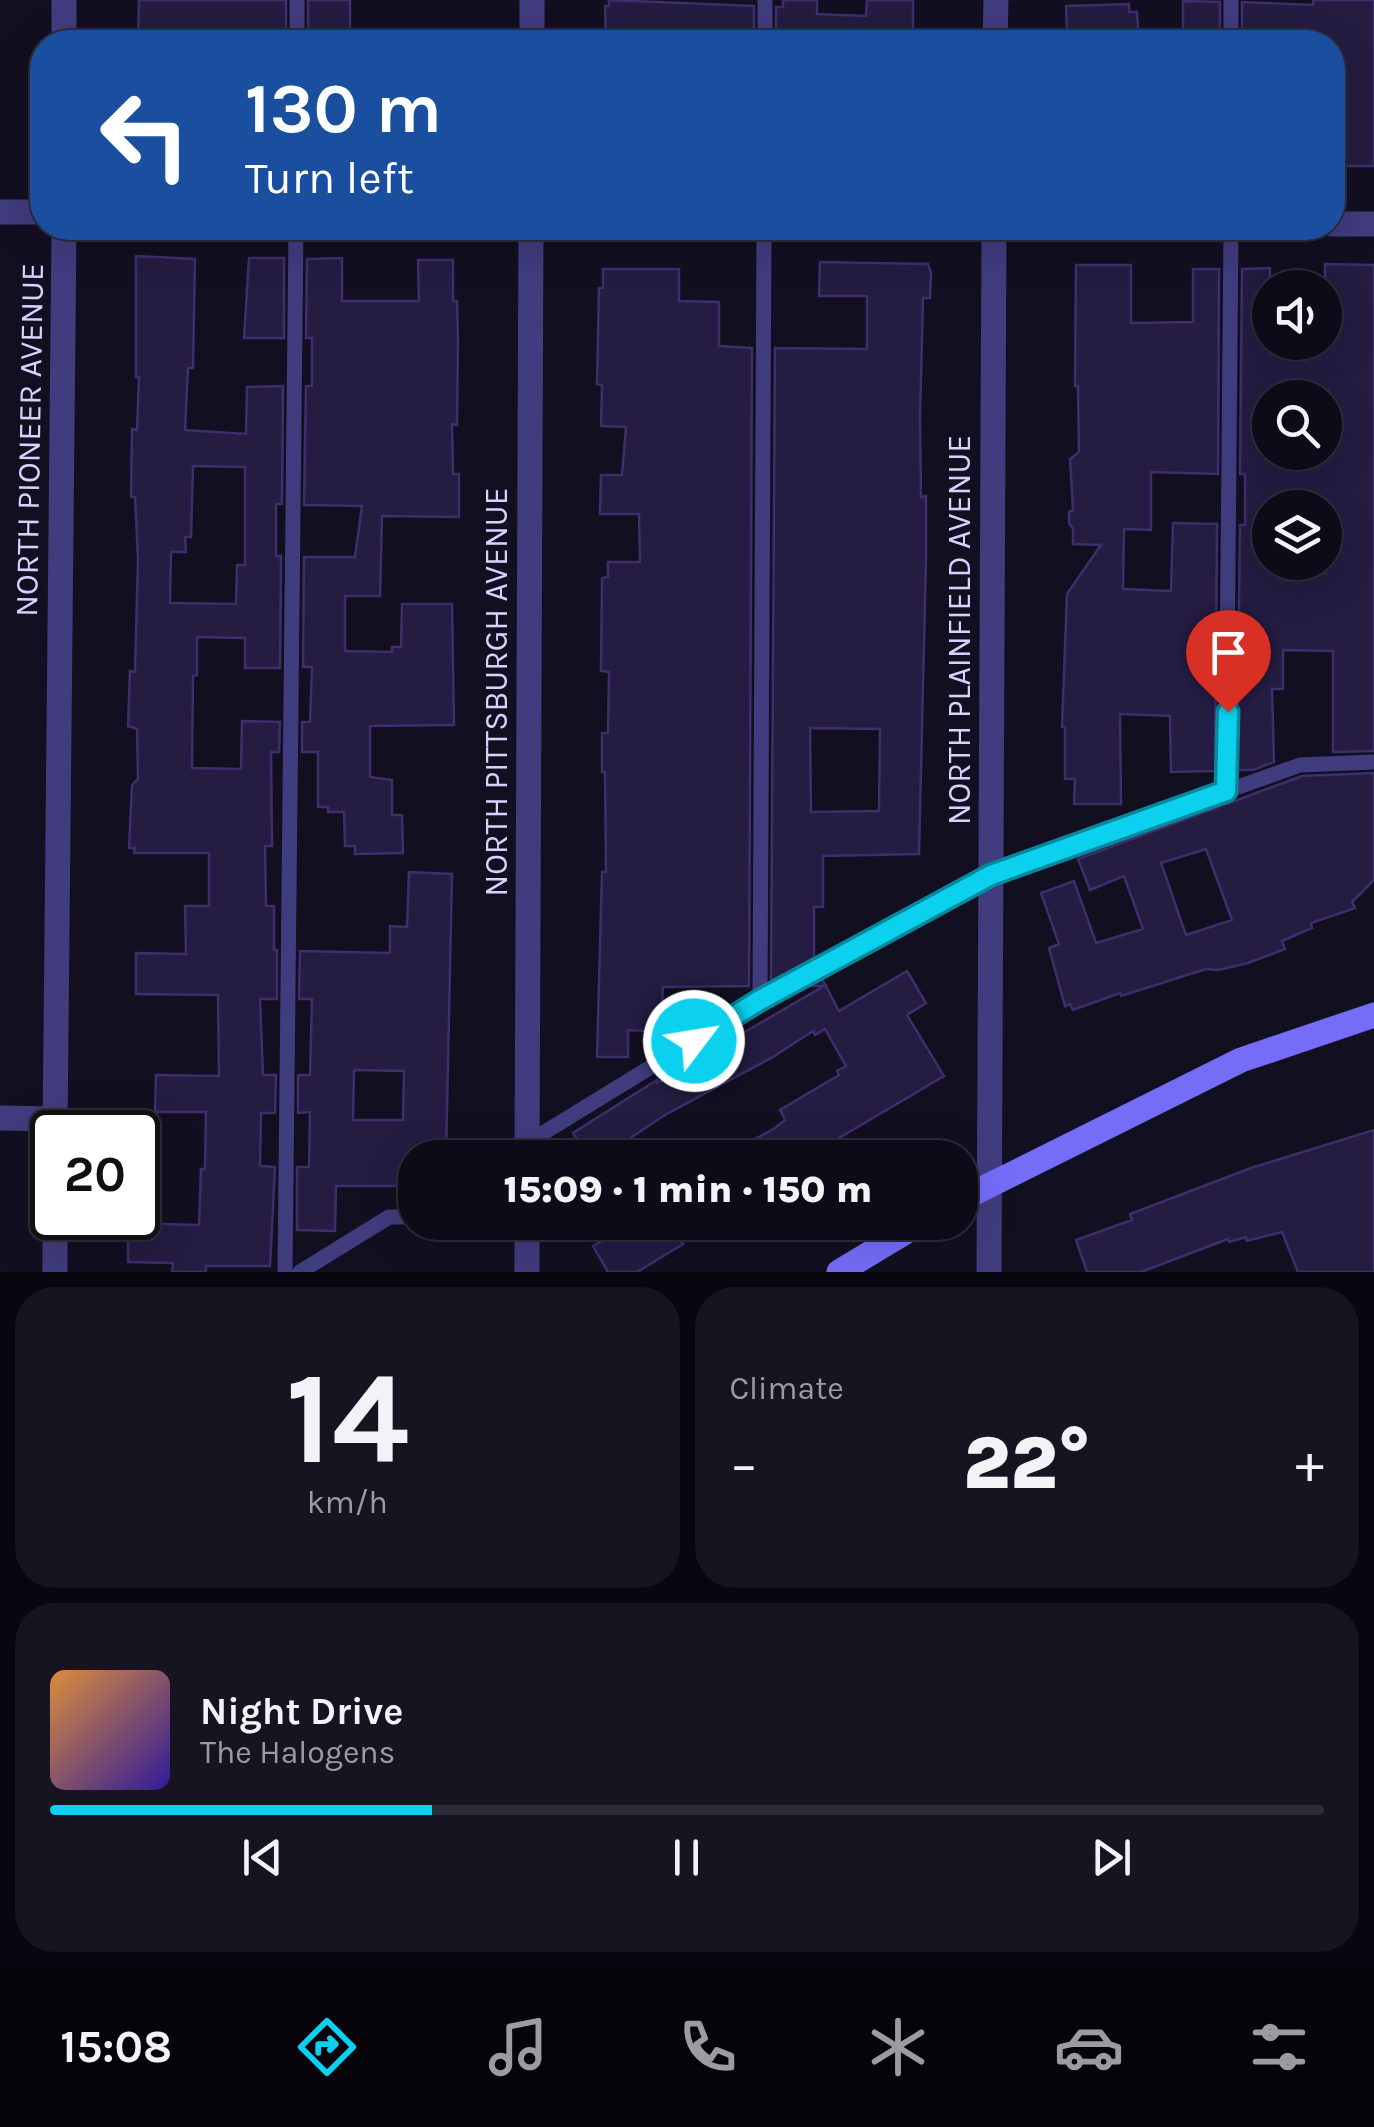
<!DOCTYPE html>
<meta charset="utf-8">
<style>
body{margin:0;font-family:Karla,sans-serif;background:#171422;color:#f1f3f6;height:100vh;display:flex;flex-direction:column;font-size:38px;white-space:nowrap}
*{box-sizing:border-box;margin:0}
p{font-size:32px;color:#9b9ba2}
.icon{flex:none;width:55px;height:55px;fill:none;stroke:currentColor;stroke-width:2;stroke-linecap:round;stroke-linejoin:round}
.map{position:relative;height:1272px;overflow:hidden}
.details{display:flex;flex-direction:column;gap:15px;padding:15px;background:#08060e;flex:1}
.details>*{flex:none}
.banner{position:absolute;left:30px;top:30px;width:1315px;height:210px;border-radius:40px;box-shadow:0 10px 40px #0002,0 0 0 2px #2e2b38;background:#1a4fa0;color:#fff;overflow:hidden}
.buttons{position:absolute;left:1252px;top:270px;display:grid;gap:20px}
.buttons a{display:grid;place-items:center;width:90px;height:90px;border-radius:50%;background:#0e0b19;box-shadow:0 10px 40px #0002,0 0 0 2px #2e2b38;font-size:50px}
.speed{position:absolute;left:30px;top:1110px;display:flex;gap:20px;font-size:50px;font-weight:700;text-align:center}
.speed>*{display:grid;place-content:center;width:130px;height:130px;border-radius:50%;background:#0e0b19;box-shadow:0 10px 40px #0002,0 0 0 2px #2e2b38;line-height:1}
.speed .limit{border:5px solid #111;border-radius:15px;background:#fff;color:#111}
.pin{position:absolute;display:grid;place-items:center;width:85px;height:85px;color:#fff;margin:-102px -42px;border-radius:50% 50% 50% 0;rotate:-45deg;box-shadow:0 0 10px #0007}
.pin .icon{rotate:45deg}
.me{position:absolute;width:110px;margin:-55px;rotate:59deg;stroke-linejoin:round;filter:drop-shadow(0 0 8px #0008)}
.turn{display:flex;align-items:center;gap:35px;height:210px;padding:0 50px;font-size:45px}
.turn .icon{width:130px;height:130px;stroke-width:2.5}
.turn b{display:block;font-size:70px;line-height:85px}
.big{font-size:75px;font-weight:800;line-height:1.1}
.details .widget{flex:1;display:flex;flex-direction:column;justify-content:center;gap:15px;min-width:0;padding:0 35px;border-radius:40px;background:#171422}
.details .dial{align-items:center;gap:0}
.dial b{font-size:130px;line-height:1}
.song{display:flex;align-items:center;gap:30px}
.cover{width:120px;height:120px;border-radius:15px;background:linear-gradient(135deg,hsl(30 70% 55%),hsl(250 70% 35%))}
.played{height:10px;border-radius:5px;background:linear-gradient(90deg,#0bd1ee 30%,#2e2b38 30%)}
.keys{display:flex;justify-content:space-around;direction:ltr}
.heat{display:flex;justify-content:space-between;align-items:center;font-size:55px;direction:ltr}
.details .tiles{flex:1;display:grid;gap:15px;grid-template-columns:1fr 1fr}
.widget:last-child{grid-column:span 2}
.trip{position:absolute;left:398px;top:1140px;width:580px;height:100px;border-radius:40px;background:#0e0b19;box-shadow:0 10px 40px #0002,0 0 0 2px #2e2b38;font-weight:800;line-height:100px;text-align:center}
.tabs{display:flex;height:160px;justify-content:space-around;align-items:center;background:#06040a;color:#9b9ba2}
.tabs .icon{width:70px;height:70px}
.tabs .active{color:#0bd1ee}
.tabs b{font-size:45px;color:#f1f3f6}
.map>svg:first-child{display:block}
.building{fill:#241c41;stroke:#3d2f6c;stroke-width:2.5;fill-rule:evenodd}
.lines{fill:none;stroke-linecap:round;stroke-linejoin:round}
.lane{stroke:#403c7e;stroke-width:15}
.street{stroke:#403c7e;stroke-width:25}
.secondary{stroke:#756df8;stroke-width:25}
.route-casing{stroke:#07889b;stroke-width:25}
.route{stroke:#0bd1ee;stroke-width:18}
.labels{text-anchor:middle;stroke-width:10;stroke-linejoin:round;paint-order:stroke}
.street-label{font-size:32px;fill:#d7d1fd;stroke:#120f21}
</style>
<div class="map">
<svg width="1374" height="1272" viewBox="0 0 1374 1272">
<rect width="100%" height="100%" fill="#120f21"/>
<path class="building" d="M139,0H286V42H138Z
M308,0H350V42H308Z
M609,0L754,6V42H606L605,6H609Z
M783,0H817V14L866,16L867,0H913V42H776V7H783Z
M1313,0H1374V166H1337L1338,79H1332V42H1312V34H1242V2L1313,5Z
M1183,1L1220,2V34L1183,35Z
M1129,4V12H1137L1139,42H1080V32L1067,33L1066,6Z
M136,256L195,259L193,368H188L185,430L246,434L247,387L283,386L282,504H276V556H281L280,668H245V638L197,637V675L193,676L192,768L241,769L242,721L280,722L279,752H271L272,846H265L266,906H274V950H277V999H260L263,1075H276L275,1113H261L260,1166L275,1167L270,1266H206V1272H172L173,1263L128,1262V1223L199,1225L201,1169H205L206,1112H155L156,1075L219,1076L218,995L136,994V953L186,954L185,906H209V853H134L135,848H129L132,785L138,779L137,729L128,726L130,671L135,672L138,559L135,497H131L132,429L137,430L139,377H136ZM193,466L245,467V565H237L236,604L170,603L171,552H186L185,537H191Z
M249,258H284V338H244Z
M342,258V301H419L418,260H453V301H457L458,339L457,425L452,424L453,474H459V517L382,516L380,596H345V651L392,652V647H401L402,604H452L454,725L370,726V777L392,780V815H402L403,853L355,854V846H345L344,812H328V807H318V752H302V722H310L312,667H303L304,557H355L362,506L304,505L306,386H312V338H306L307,259Z
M820,262L928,264L931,273L930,298H923L920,416L921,497L926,496V559L919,854L823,856V907H814V958L771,981L775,348L867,349V296H819ZM810,728L880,729L879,811L811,812Z
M1325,264L1374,265V751L1333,752V651L1283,650V689H1272L1274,762L1253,770H1237L1240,525H1245V474H1240L1242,269L1270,268V342H1325ZM1328,390L1325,452H1270V391ZM1270,508H1325V573H1278V562H1270Z
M1076,265H1131V323L1193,322V269H1219L1218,474L1151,472V530L1124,529L1123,589L1171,591L1173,523L1217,524L1215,771L1171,772L1170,716L1120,714L1121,804H1074L1075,779H1065V727H1062L1067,594L1101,545L1073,544V529L1069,523V512L1073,510L1070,459L1079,452L1078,386H1075Z
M603,269H679V301L719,302V346L752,348L749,986L663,987L661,1019L650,1018L649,1031L628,1030V1057H597L602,872H606L605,772H602V733H608L609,672L601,671L602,578L608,577V562H640L639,514H600L601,475H622L626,427L601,426L602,385L597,384L599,288H603Z
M1374,773V880L1352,902L1355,908L1311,923L1312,928L1282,941L1285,949L1248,963L1218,970L1206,969L1121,996L1120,993L1073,1010L1070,1004L1065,1006L1049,948L1059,944L1041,893L1074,881L1096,943L1143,929L1124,876L1090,890L1078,859L1302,776ZM1206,849L1232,920L1186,935L1161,863Z
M409,872L452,874L446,1156H415V1186H336L335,1231L297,1230V1167H309L310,1112L298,1113V1075H310L312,999H299L300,951L390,953V926L407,927ZM354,1070L404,1071L403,1120H353Z
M907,971L926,1003L907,1015L944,1076L805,1158H721L775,1128L785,1120L780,1110L839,1075L837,1071L846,1066L825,1029L815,1035L813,1031L773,1057L665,1115L600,1158H588L573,1133L657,1080V1083L824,986H810L822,979L839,1011Z
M1374,1130V1272H1298L1282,1232L1247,1241L1246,1237L1229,1242L1228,1239L1141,1272H1087L1076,1240L1132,1220L1130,1214L1251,1168Z
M596,1222H670L683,1244L637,1272H608L593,1246L606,1239Z"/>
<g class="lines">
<path class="lane" d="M297,42V0
M765,42V0
M1231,42V0
M1226,791L1231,228
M760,1000L764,228
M527,1143L760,1000L991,875L1300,765L1374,762
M285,1272L296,228
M300,1272L389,1217H415"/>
<path class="street" d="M64,42V0
M532,42V0
M995,42L996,0
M0,212H42
M1332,224H1374
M0,1118L55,1119
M55,1132L64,228
M527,1158L531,228
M55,1272V1218
M527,1272V1222
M989,1272L994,228"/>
<path class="secondary" d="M960,1200L1241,1060L1374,1015
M839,1272L922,1222"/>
</g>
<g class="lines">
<g class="route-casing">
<path id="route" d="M694,1041L760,1000L991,875L1226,791L1228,712"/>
</g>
<use href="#route" class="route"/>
</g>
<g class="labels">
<g class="street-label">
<text transform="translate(29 440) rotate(-89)" y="11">NORTH PIONEER AVENUE</text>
<text transform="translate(959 630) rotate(-90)" y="11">NORTH PLAINFIELD AVENUE</text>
<text transform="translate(496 692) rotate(-90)" y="11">NORTH PITTSBURGH AVENUE</text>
</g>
</g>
</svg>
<div class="buttons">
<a><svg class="icon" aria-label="sound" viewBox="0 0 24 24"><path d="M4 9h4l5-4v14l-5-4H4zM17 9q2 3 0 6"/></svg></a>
<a><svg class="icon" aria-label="search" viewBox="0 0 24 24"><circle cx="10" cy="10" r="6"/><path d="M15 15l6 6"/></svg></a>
<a><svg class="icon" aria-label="layers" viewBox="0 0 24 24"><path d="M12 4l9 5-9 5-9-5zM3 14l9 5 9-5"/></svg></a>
</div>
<div class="speed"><div class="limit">20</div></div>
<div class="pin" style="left:1228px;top:712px;background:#d93025"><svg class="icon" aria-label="arrive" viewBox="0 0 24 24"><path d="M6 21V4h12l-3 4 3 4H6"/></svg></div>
<svg class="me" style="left:694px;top:1041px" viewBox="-20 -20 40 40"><circle r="17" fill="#0bd1ee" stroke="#fff" stroke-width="3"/><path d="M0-11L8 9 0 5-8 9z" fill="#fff"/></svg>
<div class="trip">15:09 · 1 min · 150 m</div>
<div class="banner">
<div class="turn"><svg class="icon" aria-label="left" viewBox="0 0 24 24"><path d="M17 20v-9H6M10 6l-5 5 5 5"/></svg><div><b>130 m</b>Turn left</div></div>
</div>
</div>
<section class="details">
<div class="tiles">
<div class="widget dial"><b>14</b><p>km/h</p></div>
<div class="widget"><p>Climate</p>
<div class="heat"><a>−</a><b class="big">22°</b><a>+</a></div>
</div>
<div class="widget">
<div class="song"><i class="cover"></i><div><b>Night Drive</b><p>The Halogens</p></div></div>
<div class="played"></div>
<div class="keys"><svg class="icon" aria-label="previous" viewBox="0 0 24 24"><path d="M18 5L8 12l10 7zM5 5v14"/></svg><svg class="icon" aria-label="pause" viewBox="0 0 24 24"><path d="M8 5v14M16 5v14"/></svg><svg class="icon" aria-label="next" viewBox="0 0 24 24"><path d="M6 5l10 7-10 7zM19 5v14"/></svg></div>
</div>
</div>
</section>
<nav class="tabs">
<b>15:08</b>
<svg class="icon active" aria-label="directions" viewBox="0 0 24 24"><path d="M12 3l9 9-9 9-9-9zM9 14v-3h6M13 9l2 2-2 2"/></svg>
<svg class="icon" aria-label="music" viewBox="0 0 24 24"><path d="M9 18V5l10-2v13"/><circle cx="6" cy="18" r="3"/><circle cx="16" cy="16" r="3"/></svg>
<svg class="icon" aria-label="phone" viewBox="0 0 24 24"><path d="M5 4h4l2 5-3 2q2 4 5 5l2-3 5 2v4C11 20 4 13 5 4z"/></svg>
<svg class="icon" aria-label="climate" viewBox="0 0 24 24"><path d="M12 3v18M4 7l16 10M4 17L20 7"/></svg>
<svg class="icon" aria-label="car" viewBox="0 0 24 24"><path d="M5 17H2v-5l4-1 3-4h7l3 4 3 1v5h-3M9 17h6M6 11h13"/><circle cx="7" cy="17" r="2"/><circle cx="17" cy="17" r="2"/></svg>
<svg class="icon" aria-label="filters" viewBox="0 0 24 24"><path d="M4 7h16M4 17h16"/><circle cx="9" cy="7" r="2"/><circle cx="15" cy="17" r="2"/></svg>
</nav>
